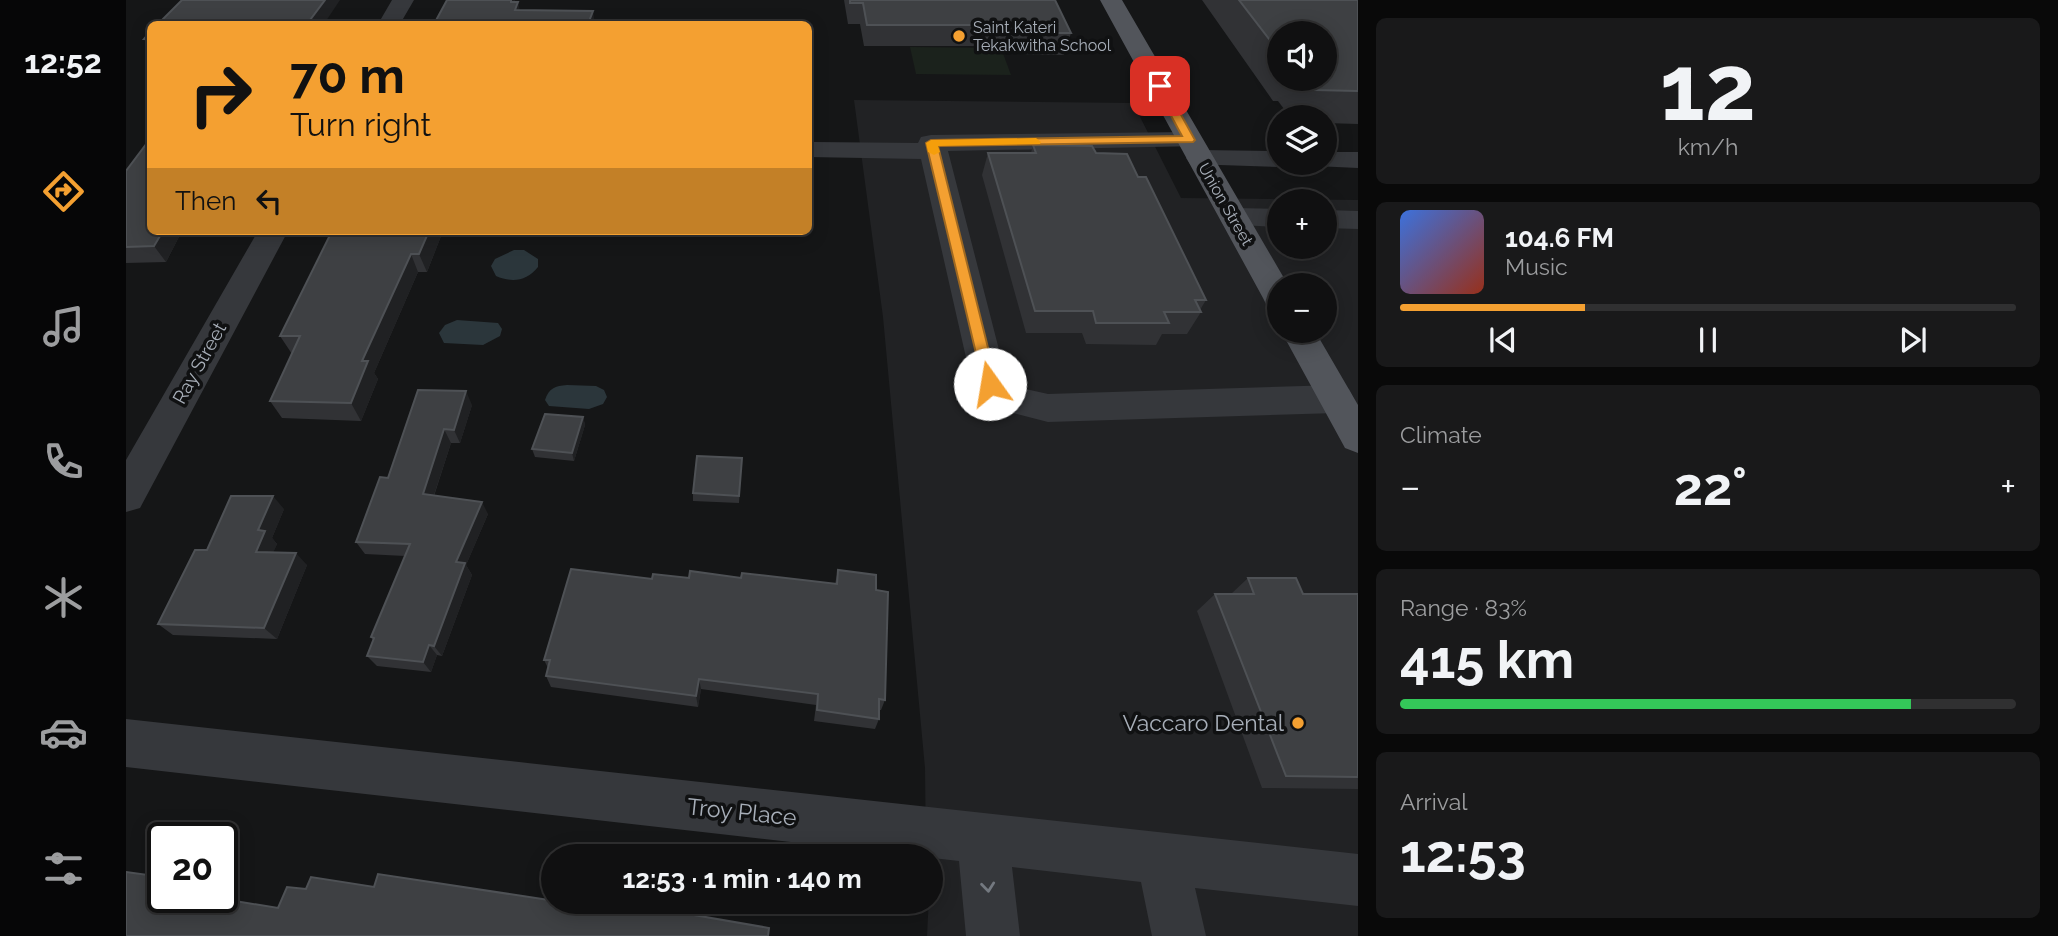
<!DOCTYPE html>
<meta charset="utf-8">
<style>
body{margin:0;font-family:Raleway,sans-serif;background:#19191a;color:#f1f3f6;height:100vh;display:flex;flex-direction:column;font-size:26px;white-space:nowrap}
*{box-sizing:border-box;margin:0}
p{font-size:23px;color:#9c9d9f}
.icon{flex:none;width:38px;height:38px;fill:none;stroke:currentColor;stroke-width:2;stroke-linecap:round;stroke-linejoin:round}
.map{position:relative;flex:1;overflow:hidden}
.details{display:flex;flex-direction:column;gap:18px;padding:18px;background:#090909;width:700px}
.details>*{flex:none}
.hud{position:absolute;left:21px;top:21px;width:665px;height:214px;border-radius:10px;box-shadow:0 4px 18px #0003,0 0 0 2px #303031;background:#f4a031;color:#111;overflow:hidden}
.tools{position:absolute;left:1141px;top:21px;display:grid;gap:14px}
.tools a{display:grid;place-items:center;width:70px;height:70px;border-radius:50%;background:#101011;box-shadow:0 4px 18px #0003,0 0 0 2px #303031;font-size:35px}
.speed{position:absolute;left:21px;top:822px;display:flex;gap:14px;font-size:35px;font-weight:700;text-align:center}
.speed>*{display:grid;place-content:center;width:91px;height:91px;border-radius:50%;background:#101011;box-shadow:0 4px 18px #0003,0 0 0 2px #303031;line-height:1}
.speed .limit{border:4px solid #111;border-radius:10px;background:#fff;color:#111}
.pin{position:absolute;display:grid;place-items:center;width:60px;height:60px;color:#fff;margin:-30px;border-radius:14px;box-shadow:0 4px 10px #0006}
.me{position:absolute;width:77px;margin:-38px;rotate:347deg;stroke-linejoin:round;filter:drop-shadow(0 0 5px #0008)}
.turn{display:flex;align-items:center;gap:24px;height:147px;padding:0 28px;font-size:32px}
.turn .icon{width:91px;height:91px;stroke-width:2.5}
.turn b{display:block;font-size:49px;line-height:60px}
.then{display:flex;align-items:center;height:66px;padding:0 28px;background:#0003;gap:14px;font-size:26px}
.big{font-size:52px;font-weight:700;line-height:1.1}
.details .tile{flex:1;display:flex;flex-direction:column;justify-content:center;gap:10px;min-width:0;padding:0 24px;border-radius:10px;background:#19191a}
.details .dial{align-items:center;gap:0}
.dial b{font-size:91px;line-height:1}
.song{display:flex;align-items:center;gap:21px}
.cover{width:84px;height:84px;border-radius:10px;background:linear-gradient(135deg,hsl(220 70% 55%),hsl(10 70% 35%))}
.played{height:7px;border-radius:4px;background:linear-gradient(90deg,#f4a031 30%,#303031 30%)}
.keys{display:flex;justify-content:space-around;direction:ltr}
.heat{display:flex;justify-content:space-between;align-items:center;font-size:38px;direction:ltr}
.charge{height:10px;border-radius:5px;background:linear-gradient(90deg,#34c759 83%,#303031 0)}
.trip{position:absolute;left:415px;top:844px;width:402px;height:70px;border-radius:35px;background:#101011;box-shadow:0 4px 18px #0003,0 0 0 2px #303031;font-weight:700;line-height:70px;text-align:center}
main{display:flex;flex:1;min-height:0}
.dock{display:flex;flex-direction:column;width:126px;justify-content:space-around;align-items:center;background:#060607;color:#9c9d9f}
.dock .icon{width:49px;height:49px}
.dock .current{color:#f4a031}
.dock b{font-size:32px;color:#f1f3f6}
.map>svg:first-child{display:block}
.built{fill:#212224;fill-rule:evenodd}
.green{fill:#1b221c}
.water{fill:#2b363b}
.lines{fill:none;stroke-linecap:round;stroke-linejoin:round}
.minor{fill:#36383c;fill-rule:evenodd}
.major{fill:#52555b;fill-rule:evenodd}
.wall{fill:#313235;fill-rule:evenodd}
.shaded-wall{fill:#202123}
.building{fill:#3e4043;stroke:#4e5155;stroke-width:2}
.oneway{stroke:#747980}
.route{fill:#f4a031;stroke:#9f6820;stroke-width:2}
.slow{fill:#f59e0b}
.poi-dot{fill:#f4a031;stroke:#101112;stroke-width:2.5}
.labels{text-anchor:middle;stroke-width:7;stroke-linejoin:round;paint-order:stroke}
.far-poi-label{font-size:16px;fill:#a7aeb8;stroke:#101112;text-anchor:start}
.far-street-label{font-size:16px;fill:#a7aeb8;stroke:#101112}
.street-label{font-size:19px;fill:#a7aeb8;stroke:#101112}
.near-poi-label{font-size:23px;fill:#a7aeb8;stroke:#101112;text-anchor:end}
.near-street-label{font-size:23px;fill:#a7aeb8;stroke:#101112}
</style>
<main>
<nav class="dock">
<b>12:52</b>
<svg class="icon current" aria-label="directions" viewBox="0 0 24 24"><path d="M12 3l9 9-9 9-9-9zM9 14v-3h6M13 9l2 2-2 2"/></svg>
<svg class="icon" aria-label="music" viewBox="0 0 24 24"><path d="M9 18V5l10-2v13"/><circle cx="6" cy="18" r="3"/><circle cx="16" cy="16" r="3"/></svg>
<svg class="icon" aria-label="phone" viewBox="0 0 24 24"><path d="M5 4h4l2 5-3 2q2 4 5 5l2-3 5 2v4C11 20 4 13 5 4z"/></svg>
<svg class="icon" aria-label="climate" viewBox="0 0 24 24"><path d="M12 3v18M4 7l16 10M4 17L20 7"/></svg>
<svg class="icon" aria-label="car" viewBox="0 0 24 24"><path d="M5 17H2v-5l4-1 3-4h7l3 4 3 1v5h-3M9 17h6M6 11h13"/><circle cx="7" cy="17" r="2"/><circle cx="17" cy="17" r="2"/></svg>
<svg class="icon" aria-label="filters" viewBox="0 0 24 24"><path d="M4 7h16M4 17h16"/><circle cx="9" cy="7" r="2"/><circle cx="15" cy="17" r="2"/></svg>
</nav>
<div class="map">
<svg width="1232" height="936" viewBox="0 0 1232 936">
<rect width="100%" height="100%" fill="#151617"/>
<path class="built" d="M728,100L1007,103L1055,198L1232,200V936H801L805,856H800L799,768L757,317ZM1153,201H1199V247H1153ZM1153,285H1199V331H1153Z"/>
<path class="green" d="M784,47L875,48L885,75L790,74Z"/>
<path class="water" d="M388,250H398L412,259V267C401,281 386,283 370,276L365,266L369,259Z
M331,320L372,323L376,329L374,336L357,345L318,343L313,333L319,325Z
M441,385L470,386L478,390L481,397L477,404L463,409L423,406L419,400C423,388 429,386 441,385Z"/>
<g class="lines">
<path class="minor" d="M266,0H288L274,24H252Z
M1063,132L1073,134L1077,140L1073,146L822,151L880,377L895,388L922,394L1210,385L1223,389L1228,399L1223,409L1210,413L922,422L871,409L851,393L846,384L795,159L682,157V143L688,142L792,143L795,137L805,135Z
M1074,150L1153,151V163H1164L1153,167L1064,164L1060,158L1064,152Z
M1199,152H1232V168L1189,166L1187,163H1199Z
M1108,208L1153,209V227L1097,224L1093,217L1097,210Z
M1199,210L1232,211V229L1199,228Z
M132,231H162L14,508L0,512V460Z
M0,719L1232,854V906L1069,888L1080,936H1026L1015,882L886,867L894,936H840L833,861L0,767Z"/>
<path class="major" d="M974,0H996L1162,285H1153V309L1141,306L1137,298Z
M1155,331H1189L1232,405V453L1219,448Z"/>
</g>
<path class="wall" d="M718,0H929L945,33L938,55L887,54L884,46H738L734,24H722Z
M1076,0H1232V124L1199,123V117H1164L1152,101H1147ZM1153,33L1199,79H1153Z
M24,32V50L18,39Z
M907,145L970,153L1012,177L1080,300L1074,310L1075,312L1061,334H1036L1030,345L960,344L956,333H900L856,175L862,153H905Z
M0,171L24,231H56L40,262L0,263Z
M206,231H317L301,272H292L248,373L252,379L235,421L156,418L144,401L166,354L154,336Z
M346,405L334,443H325L308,496L362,514L340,565L346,575L316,656L311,655L305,672L251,666L241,656L247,640L245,637L279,556L239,554L230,542L262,478Z
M457,417L459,425L448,461L409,457L406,449Z
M616,458L613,503L567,501V493Z
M158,509L146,538L151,544L147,552L181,565L151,639L47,635L32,624Z
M712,570L750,590L759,700L755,710H753V719L749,729L688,721L690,705L575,689L572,707L425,687L420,676L422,668L418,660L526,579L615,578L709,584Z
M1122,578L1177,594H1232V789L1136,788L1071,611L1089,594H1105Z"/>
<path class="shaded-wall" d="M199,0H214L198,24H181Z
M382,0H389L391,7L392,2L396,20Z
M467,11L469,24H462Z
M37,231H56L40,262L28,246Z
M303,231H317L301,272L293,254Z
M285,254L292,272L248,373L252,379L235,421L225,403L236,361Z
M340,391L346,405L334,443L328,430Z
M457,417L459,425L448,461L446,453Z
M318,429L325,443L304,507L297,494Z
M147,496L158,509L146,538L151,544L142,564L130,552L132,530Z
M356,502L362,514L340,565L346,575L316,656L308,646L330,562Z
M170,553L181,565L151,639L138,628Z
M303,645L311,655L305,672L297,662Z
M573,679L575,689L572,707L570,696Z"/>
<path class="building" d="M56,0H199L181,24H32Z
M321,0H385V2H392L389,10L467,11L462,24H308Z
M724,0H929L945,33H893L890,25H741L737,3H724Z
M1113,0H1232V91L1188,90L1179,79H1199V33H1153V52Z
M24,32V39H18Z
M24,139V231H37L28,246L0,247V171Z
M907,145L966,146L970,153L1001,154L1012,177H1020L1080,300H1069L1075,312H1038L1043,323H970L967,311H909L862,153H910Z
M206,231H303L293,254H285L236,361H242L225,403L144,401L174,336H154Z
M292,390L340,391L328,430L318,429L297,494L356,502L330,562L339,563L308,646L303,645L297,662L241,656L248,638L245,637L284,544L230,542L254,477L262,478Z
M419,414L457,417L446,453L406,449Z
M571,456L616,458L613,496L567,493Z
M105,496H147L132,530L139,531L130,552L170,553L138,628L32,624L69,550H81Z
M445,569L526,579L527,574L563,578L564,571L615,578L616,573L711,584L712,570L750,575V590L762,592L759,700L753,699V719L691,710L692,694L573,679L570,696L420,676L424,660H418Z
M1122,578H1170L1177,594H1232V777L1160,776L1089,594H1128Z
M0,872L37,877V898H91L152,908L161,887L180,889L185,877L248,887L252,874L462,906H475L476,901H487L643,928L642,936H0Z"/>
<defs><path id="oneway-chevron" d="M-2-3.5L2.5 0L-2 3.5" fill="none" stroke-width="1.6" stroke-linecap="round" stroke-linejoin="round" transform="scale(1.75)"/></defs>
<use class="oneway" href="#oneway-chevron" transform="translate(862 887) rotate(84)"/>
<path class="route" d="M1034,83L1039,86L1069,140L1067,142L812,146L871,384L864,389L858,387L800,143L805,140L1056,136L1029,86Z"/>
<path class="slow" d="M910,138L915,142L914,144L812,146L814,152L808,155L802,152L800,143L805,140Z"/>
<g class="poi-dot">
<circle cx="833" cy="36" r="7"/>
<circle cx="1172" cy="723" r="7"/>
</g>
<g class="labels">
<g class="far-poi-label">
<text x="847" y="33">Saint Kateri<tspan x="847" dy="18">Tekakwitha School</tspan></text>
</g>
<g class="far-street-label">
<text transform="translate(1100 204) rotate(60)" y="6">Union Street</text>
</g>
<g class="street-label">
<text transform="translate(73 363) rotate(-61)" y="7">Ray Street</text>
</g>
<g class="near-poi-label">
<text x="1158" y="731">Vaccaro Dental</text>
</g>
<g class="near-street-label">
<text transform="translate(616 812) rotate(6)" y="8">Troy Place</text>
</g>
</g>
</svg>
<div class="tools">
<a><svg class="icon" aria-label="sound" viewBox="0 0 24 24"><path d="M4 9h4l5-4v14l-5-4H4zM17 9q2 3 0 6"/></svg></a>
<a><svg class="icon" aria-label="layers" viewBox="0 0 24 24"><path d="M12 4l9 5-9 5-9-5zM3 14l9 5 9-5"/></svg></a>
<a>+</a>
<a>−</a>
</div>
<div class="speed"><div class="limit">20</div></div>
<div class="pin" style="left:1034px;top:86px;background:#d93025"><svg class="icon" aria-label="arrive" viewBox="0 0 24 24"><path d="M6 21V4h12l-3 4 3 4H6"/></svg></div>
<svg class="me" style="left:864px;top:384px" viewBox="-20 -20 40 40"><circle r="19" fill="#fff"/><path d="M0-13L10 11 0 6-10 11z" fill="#f4a031"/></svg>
<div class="trip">12:53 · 1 min · 140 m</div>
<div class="hud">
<div class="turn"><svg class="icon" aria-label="right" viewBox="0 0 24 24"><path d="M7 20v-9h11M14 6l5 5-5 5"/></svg><div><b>70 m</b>Turn right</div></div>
<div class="then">Then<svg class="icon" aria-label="left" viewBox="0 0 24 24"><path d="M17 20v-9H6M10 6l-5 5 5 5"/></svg></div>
</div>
</div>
<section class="details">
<div class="tile dial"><b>12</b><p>km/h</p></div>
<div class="tile">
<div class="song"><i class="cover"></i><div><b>104.6 FM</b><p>Music</p></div></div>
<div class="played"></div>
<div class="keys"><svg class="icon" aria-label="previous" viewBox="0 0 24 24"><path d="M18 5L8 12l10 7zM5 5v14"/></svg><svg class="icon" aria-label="pause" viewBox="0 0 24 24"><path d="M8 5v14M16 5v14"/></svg><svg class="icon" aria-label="next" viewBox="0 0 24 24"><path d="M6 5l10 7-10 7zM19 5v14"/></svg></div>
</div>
<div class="tile"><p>Climate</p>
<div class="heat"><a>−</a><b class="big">22°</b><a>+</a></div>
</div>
<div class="tile"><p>Range · 83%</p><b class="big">415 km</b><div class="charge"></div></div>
<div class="tile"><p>Arrival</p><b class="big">12:53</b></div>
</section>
</main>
